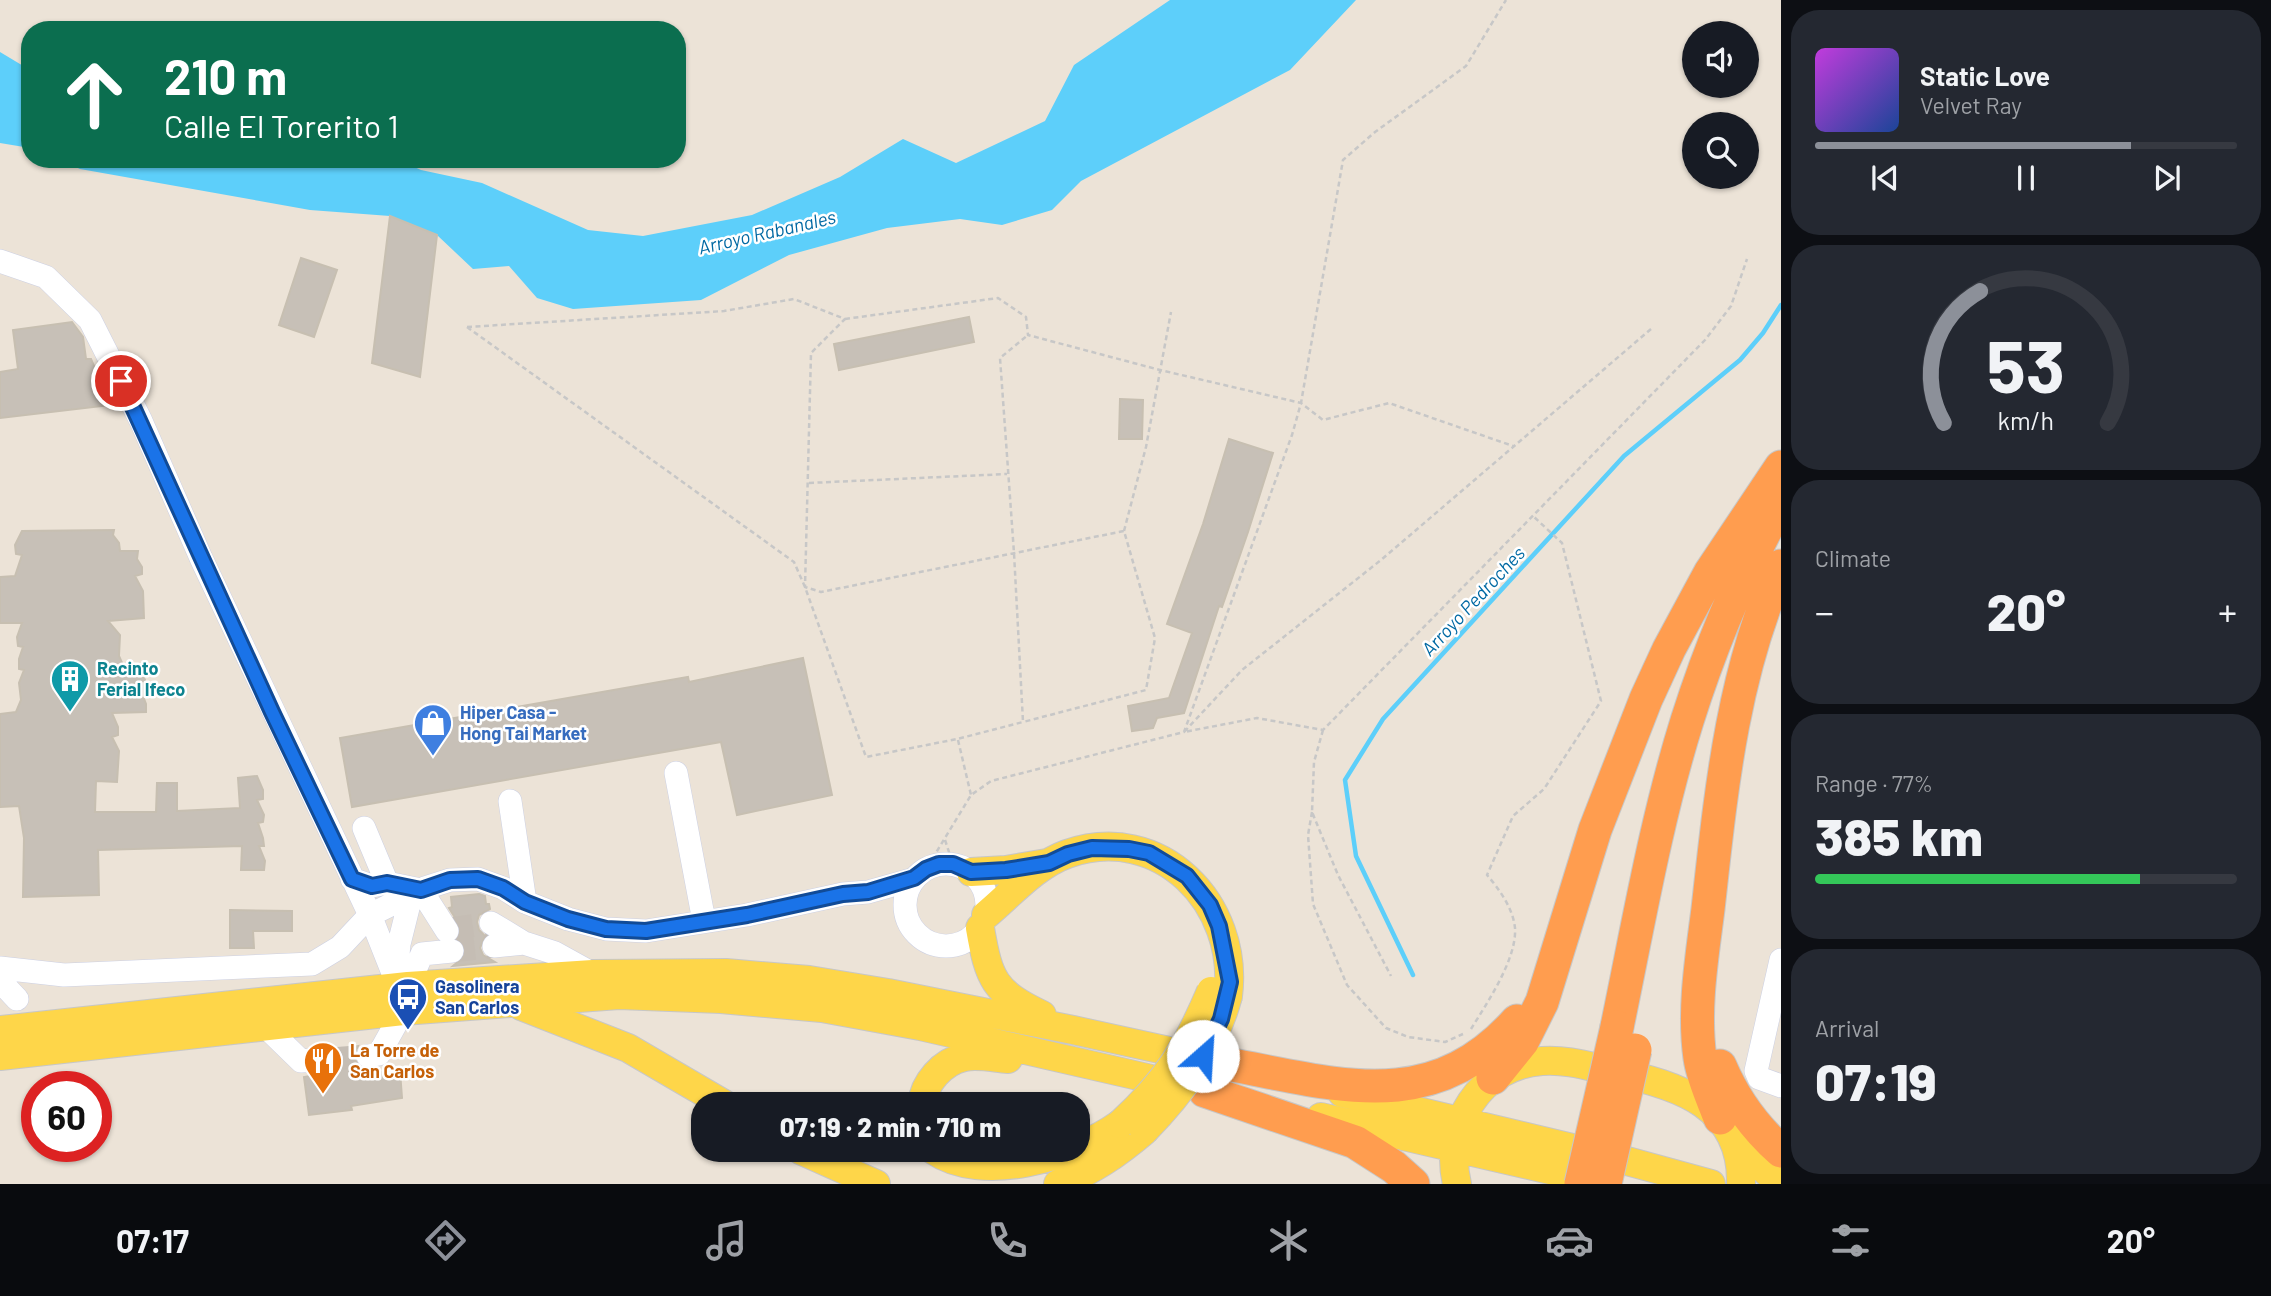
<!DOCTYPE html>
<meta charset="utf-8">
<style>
body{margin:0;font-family:Barlow,sans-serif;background:#242831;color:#f1f3f6;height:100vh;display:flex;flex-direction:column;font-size:26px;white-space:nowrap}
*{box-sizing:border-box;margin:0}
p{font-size:23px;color:#9ea1a6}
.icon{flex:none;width:38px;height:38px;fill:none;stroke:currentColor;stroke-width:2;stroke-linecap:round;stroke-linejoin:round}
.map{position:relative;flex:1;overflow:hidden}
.drawer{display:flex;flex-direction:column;gap:10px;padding:10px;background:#0d0f14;width:490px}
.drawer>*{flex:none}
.banner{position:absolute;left:21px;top:21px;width:665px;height:147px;border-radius:28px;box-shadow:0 2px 5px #0004;background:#0b6e4f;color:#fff;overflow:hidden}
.buttons{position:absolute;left:1682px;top:21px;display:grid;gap:14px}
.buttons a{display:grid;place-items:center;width:77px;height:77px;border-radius:50%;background:#171b24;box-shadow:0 2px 5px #0004;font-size:35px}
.speed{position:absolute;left:21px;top:1071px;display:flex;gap:14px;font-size:35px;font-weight:700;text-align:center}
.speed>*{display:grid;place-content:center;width:91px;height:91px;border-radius:50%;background:#171b24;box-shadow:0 2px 5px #0004;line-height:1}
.speed .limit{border:10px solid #d22;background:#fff;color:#111}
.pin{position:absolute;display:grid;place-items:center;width:60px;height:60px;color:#fff;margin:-30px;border:4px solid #fff;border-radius:50%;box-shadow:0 2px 7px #0007}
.me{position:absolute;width:77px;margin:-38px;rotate:26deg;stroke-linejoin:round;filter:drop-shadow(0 0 5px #0008)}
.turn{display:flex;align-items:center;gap:24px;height:147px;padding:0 28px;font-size:32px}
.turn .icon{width:91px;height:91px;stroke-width:2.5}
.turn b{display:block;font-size:49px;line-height:60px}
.big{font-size:52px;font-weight:800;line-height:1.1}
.drawer .widget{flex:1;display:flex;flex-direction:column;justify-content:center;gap:10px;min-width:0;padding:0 24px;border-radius:28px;background:#242831}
.drawer .dial{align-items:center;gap:0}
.dial svg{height:182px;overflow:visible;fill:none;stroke:#363941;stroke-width:7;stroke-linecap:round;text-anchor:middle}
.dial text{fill:#f1f3f6;stroke:none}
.song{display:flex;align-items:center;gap:21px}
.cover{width:84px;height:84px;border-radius:10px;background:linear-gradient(135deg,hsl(290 70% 55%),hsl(220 70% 35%))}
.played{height:7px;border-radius:4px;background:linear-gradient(90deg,#8c9099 75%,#363941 75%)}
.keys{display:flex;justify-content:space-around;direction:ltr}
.heat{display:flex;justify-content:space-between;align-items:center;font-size:38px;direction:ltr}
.charge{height:10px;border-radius:5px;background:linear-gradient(90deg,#34c759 77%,#363941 0)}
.trip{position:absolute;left:691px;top:1092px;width:399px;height:70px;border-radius:28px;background:#171b24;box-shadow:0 2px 5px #0004;font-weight:800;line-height:70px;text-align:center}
.menu{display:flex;height:112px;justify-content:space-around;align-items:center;background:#090b0e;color:#9ea1a6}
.menu .icon{width:49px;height:49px}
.menu .current{color:#8c9099}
.menu b{font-size:32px;color:#f1f3f6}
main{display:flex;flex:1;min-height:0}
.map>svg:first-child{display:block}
.water{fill:#5dcffa}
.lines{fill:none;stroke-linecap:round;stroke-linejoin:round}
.stream{stroke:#5dcffa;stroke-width:4.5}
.building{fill:#c7c0b7;stroke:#c7bfb1;stroke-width:2}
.minor-tunnel{stroke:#c5bdb4;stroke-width:23;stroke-dasharray:23 11;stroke-linecap:butt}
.minor-casing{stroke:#ccd0e3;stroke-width:24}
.major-casing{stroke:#c7c7c7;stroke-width:30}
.highway-casing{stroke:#c7c7c7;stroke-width:35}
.path{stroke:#c7c7c7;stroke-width:2.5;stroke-dasharray:5 3.5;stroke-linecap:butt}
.minor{stroke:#fff;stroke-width:23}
.major{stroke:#fed649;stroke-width:28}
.highway{stroke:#ff9d4f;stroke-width:33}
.major-bridge-casing{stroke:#c7c7c7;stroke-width:30;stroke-linecap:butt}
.highway-bridge-casing{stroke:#c7c7c7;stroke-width:35;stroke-linecap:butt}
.major-bridge{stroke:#fed649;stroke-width:28}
.highway-bridge{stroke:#ff9d4f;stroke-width:33}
.route-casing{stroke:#114b97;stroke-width:18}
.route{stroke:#1a73e8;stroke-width:12}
.labels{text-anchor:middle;stroke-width:5;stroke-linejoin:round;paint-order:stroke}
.culture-label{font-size:18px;font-weight:bold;fill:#0d838f;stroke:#fff;text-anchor:start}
.shop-label{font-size:18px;font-weight:bold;fill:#366cbe;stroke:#fff;text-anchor:start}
.transit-label{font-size:18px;font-weight:bold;fill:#164399;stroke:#fff;text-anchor:start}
.food-label{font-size:18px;font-weight:bold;fill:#c56008;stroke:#fff;text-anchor:start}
.water-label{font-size:19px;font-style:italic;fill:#0069a3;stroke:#fff}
</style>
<main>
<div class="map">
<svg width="1781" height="1184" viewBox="0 0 1781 1184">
<rect width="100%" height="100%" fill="#ece3d7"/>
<path class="water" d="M1170,0H1356L1290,70L1081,181L1052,210L1002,225L960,219L887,228L789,255L701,300L573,309L537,298L509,266L473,269L437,235L390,216L310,210L80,169L59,159H397L421,170L482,183L588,230L643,236L752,215L840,177L903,139L956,163L1045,121L1074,65Z
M0,52L30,70V148L0,143Z"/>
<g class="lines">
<path class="stream" d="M1413,975L1356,856L1345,780L1383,719L1624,456L1740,360L1763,333L1781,305"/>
</g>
<path class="building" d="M390,216L437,235L420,377L372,363Z
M301,258L337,270L314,337L279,325Z
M969,317L974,342L839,370L834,344Z
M72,322L83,337L86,359H91L111,405L0,418V372L18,369L13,330Z
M1120,399L1143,400L1142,439H1119Z
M1229,439L1273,453L1248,532L1222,607L1219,606L1184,713L1157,718L1153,728L1132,731L1128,706L1169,698L1192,633L1167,624L1203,524Z
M114,530L113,535L119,543L120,551H138L137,559L142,567V574L135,576L143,591L144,618L108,621L120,635L119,656L123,665L138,666L145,680L143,696L146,704V712L112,713L118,727V735L112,737L119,751L117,782L96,781L95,812H156L157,783H177V811L240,808L238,778L257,776L263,790V799L257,800L264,815L263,822L258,823L263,838L264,846H259L265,861L264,870H241L242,846L98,850L99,895L23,897L24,838L19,806L0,807V714L16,712L21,700L19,683L24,670L19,669V659L23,647L18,646L17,637L22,623H0V577L15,576L22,555L16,554L15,545L22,531Z
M803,658L832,795L737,815L721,742L352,807L340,738L688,677L689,682Z
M479,894L485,896L486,904H489L490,909L479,915L477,922L479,930L485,936L480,948L483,955L495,962L453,966L464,957L466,950L464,943L458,939L461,931L459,924L449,908L452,907L451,897Z
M230,910L292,911V931H253L254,948H230Z
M358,1046L355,1052L354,1059L363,1069L370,1070V1073L400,1071L402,1098L351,1106L352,1110L309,1115L304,1077L338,1071L343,1066L345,1059L340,1049Z"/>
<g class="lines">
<path class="minor-tunnel" d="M450,929L491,923
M452,951L494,946
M331,1059L368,1056"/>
<g class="minor-casing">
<path id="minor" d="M0,261L46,277L90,320L141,421L201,558L370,915L395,978
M676,773L704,921
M510,801L525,902
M364,828L387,883
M905 905a41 41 0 1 1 82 0a41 41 0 1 1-82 0Z
M352,879L372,886L387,883L421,890L447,931
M491,923L524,943
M494,946L524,943L555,953L593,974
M1781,960L1756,1071L1759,1078L1781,1086
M0,968L64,975L312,964L340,947L370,915L425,888L450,880L478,879L503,888L525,902L568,919L606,929L646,931L747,915L843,894L868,892L914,879
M396,976L399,944L411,896
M0,981L17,999
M408,986L422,954L452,951
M265,1026L301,1061L331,1059
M368,1056L379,1054L403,1011"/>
</g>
<g class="major-casing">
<path id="major" d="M971,872L1006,870L1047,863
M986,915C1011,894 1036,865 1067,854C1160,821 1240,904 1228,996
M980,928C989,980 994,992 1042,1015
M521,1006L628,1048L724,1104
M0,1030L408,986L593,974L726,973L809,980L888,993L1073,1030L1201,1058
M0,1056L403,1011L619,995L721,999L822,1008L920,1026L1182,1086
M1342,1093L1627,1161L1711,1184
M922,1104C924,1083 942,1062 964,1057C978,1054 994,1058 1008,1059
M1321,1117L1602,1182
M1733,1136L1767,1172L1781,1183
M800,1150L876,1184
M933,1150C982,1184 1072,1158 1120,1124
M1058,1184C1091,1172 1117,1154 1144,1131
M1457,1184C1443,1126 1480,1065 1542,1061C1567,1059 1591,1067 1615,1072C1679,1085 1743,1106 1741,1184"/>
</g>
<g class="highway-casing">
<path id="highway" d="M1617,1027C1638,926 1656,820 1687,721C1711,645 1742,571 1781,502
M1227,1064C1337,1084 1431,1117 1517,1021
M1720,1066C1734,1099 1754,1127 1781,1151
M1493,1078L1522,1042L1542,1002L1595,830L1646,699L1669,649L1710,573L1781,467
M1205,1091L1355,1142L1394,1167L1413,1184
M1720,1118C1713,1099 1703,1079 1700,1058C1693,1009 1702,957 1708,909C1721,792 1732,674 1781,566"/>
</g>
<path class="path" d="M845,319L998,298L1026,317L1028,335L1160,370L1301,403L1323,420L1389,403L1513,446
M467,327L724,311L794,299L845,319L811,353L805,587L821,592L1124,531L1155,638L1146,690L1023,722
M467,327L794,562L805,587L866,757L957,739L1023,722L1014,553L1000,358L1028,335
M1651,329L1381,560L1242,670L1184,732L1257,718L1323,730L1705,340L1731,306L1747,259
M809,483L1007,474
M1124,531L1146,447L1171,312
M1323,730L1314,762L1312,812L1338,875L1391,976
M958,740L971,795
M1312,812L1308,835L1313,904L1347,985L1386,1028L1408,1037L1445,1042L1463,1034
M945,840L953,864
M928,866L971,795L991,781L1184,732L1292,435L1301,403L1343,160L1375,132L1466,66L1506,0
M1471,1029C1487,1003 1517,959 1515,928C1513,908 1499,889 1487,875L1513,816L1544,789L1601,701L1562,543L1533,516"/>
<use href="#minor" class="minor"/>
<use href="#major" class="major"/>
<use href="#highway" class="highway"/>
<g class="major-bridge-casing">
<path id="major-bridge" d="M1120,1124C1167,1081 1186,1050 1211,991
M1144,1131C1182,1092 1214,1049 1228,996"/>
</g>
<g class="highway-bridge-casing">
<path id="highway-bridge" d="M1581,1184L1617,1027
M1605,1184L1635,1050"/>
</g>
<use href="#major-bridge" class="major-bridge"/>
<use href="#highway-bridge" class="highway-bridge"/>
</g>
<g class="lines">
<g class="route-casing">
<path id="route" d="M121,381L272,712L352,879L372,886L387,883L421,890L450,880L478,879L503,888L525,902L568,919L606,929L646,931L747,915L843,894L868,892L914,878L926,869L939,864H953L971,872L1006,870L1049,863L1068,854L1092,848L1129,849L1149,853L1187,876L1210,905L1219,926L1230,982L1221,1019L1203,1056"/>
</g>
<use href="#route" class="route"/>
</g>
<defs>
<g id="building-pin" transform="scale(2.0125)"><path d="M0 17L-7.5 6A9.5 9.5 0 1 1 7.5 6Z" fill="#0f9aa8" stroke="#fff"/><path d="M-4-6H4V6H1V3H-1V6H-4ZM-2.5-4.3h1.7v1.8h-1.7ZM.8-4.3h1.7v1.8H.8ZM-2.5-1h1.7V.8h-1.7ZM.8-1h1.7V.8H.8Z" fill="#fff"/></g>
<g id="shop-pin" transform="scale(2.0125)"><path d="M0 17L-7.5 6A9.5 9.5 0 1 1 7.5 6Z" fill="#3f7fe0" stroke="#fff"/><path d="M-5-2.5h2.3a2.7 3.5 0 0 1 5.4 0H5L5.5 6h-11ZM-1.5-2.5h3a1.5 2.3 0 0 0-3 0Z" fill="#fff"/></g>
<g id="bus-pin" transform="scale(2.0125)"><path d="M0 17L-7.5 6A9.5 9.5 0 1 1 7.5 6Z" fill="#1a4fb4" stroke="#fff"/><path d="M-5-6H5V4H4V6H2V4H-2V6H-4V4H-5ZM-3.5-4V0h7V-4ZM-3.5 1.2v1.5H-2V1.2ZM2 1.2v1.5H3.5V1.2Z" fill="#fff"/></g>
<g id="restaurant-pin" transform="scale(2.0125)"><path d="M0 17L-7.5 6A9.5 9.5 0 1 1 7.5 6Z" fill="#e8710a" stroke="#fff"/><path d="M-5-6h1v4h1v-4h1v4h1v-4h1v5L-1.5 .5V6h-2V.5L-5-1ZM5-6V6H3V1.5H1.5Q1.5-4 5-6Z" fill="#fff"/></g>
</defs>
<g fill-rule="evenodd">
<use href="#building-pin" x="70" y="679"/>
<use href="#shop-pin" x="433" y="723"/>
<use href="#bus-pin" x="408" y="997"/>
<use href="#restaurant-pin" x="323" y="1061"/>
</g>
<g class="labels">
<g class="culture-label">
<text x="97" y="675">Recinto<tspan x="97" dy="21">Ferial Ifeco</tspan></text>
</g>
<g class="shop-label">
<text x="460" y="719">Hiper Casa -<tspan x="460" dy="21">Hong Tai Market</tspan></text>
</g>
<g class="transit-label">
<text x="435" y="993">Gasolinera<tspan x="435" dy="21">San Carlos</tspan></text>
</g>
<g class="food-label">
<text x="350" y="1057">La Torre de<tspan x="350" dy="21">San Carlos</tspan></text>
</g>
<g class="water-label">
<text transform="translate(767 232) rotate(-13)" y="7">Arroyo Rabanales</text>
<text transform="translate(1473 601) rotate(-47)" y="7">Arroyo Pedroches</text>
</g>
</g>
</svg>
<div class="buttons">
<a><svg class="icon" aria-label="sound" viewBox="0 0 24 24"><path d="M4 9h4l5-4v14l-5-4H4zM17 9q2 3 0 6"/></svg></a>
<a><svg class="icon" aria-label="search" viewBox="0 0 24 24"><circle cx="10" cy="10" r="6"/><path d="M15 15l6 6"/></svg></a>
</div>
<div class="speed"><div class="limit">60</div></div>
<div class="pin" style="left:121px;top:381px;background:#d93025"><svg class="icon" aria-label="arrive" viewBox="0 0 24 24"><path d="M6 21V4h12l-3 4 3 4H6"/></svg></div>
<svg class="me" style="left:1203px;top:1056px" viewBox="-20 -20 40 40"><circle r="19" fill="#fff"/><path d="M0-13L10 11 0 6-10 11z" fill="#1a73e8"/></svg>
<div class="trip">07:19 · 2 min · 710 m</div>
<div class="banner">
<div class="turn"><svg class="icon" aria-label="ahead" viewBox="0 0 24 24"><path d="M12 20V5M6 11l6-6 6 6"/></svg><div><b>210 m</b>Calle El Torerito 1</div></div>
</div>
</div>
<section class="drawer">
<div class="widget">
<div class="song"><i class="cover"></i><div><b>Static Love</b><p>Velvet Ray</p></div></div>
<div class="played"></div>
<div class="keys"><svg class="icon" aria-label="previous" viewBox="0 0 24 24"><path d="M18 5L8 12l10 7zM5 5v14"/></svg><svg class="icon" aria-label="pause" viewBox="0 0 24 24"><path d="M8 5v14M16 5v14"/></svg><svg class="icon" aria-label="next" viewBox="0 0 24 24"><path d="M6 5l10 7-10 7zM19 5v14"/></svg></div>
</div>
<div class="widget dial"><svg viewBox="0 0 100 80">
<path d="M14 69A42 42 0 1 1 86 69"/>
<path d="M14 69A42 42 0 0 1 30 11" stroke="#8c9099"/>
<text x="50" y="56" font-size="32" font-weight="700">53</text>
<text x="50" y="72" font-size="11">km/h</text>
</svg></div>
<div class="widget"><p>Climate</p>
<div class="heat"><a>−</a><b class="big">20°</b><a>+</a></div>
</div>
<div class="widget"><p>Range · 77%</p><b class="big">385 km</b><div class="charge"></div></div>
<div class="widget"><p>Arrival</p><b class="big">07:19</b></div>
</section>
</main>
<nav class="menu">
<b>07:17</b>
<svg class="icon current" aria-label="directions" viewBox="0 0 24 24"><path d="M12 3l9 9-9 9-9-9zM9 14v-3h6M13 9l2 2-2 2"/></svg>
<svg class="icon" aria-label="music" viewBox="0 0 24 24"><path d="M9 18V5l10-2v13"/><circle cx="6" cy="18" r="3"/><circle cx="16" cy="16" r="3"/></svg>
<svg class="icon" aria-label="phone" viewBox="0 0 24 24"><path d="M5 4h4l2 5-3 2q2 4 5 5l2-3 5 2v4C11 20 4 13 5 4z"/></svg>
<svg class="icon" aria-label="climate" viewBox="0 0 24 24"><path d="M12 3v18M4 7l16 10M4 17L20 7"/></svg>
<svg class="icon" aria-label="car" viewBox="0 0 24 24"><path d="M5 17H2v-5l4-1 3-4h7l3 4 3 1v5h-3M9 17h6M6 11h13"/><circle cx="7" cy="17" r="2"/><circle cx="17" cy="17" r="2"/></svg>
<svg class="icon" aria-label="filters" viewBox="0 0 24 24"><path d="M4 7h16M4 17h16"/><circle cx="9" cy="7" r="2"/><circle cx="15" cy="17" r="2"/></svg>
<b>20°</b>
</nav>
